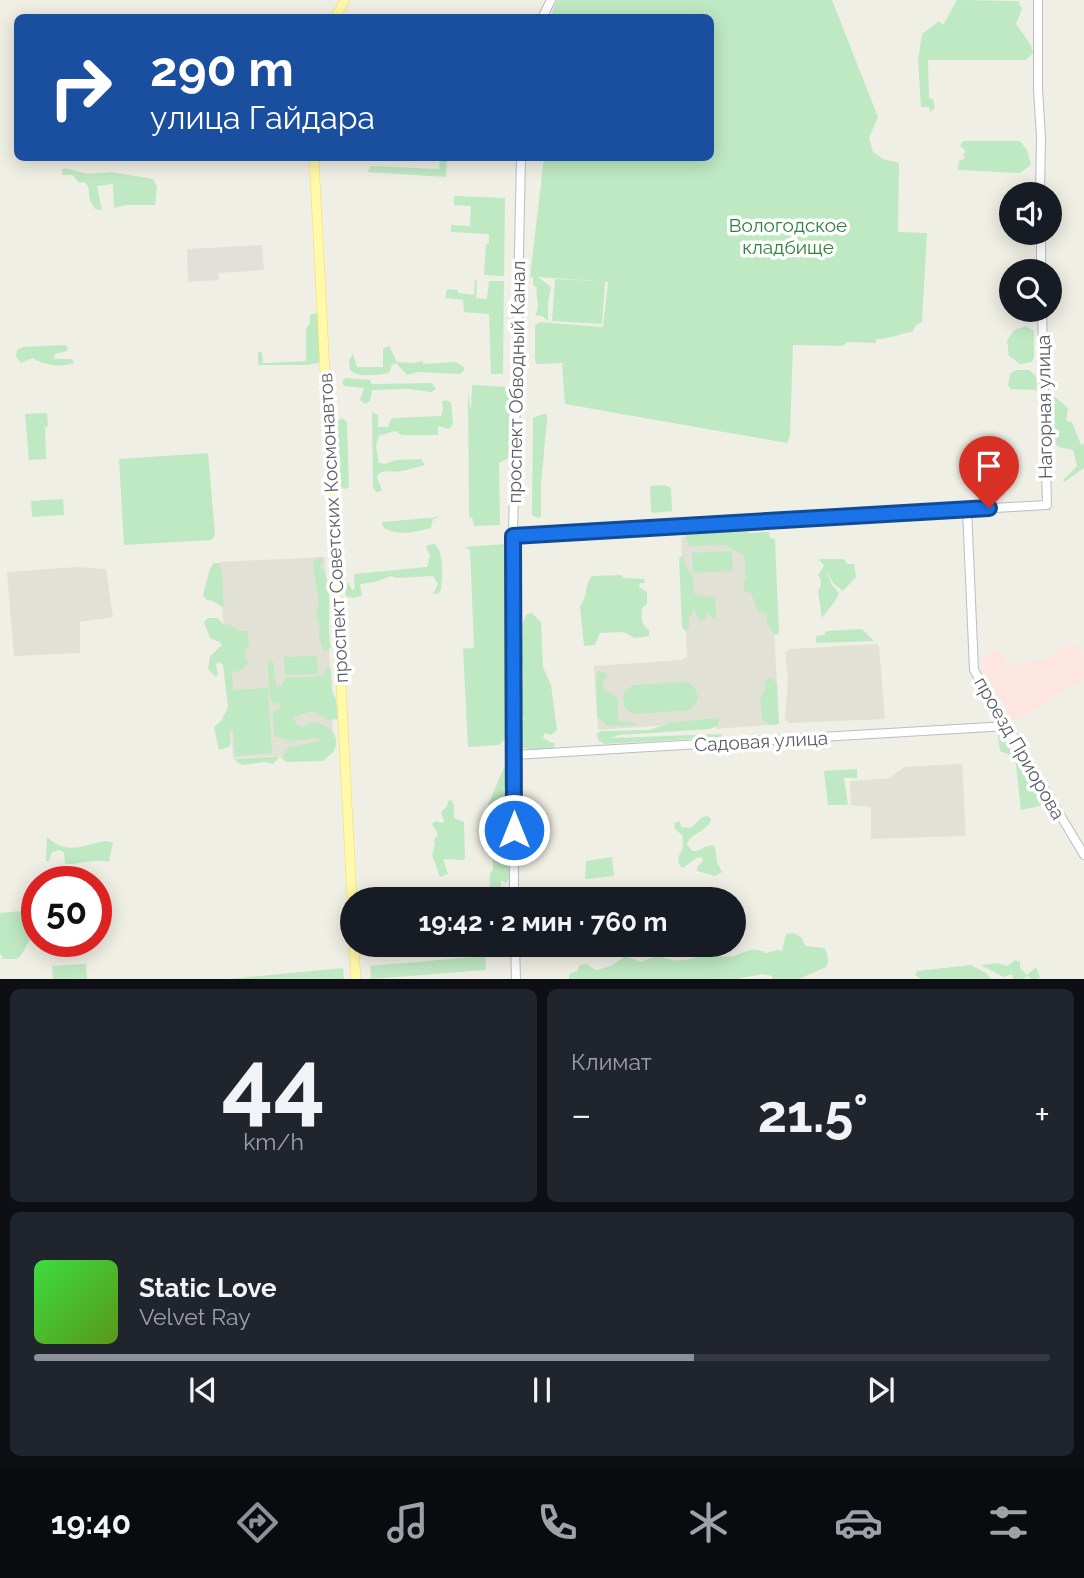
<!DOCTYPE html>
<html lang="ru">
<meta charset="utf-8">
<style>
body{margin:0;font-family:Raleway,sans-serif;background:#20242c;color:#f1f3f6;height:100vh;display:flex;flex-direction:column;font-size:26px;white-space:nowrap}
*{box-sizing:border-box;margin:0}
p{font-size:23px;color:#9ea1a6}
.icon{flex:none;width:38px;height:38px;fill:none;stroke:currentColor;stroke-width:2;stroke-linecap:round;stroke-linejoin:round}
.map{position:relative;height:979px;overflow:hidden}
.drawer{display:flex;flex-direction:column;gap:10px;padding:10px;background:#0d0f14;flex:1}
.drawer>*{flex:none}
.hud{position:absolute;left:14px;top:14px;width:700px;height:147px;border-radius:10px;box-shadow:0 4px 18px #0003;background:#1a4fa0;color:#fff;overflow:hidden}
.tools{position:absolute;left:999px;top:182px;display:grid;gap:14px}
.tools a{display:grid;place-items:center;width:63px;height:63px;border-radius:50%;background:#171b24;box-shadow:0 4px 18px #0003;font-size:35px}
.speed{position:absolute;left:21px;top:866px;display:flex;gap:14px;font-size:35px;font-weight:700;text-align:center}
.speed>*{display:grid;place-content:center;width:91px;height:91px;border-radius:50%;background:#171b24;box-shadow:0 4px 18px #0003;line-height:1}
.speed .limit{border:10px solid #d22;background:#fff;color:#111}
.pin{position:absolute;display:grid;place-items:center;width:60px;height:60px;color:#fff;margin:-72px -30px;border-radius:50% 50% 50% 0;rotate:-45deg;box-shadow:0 0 7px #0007}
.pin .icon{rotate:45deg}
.me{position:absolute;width:77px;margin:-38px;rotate:0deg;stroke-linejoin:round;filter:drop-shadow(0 0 5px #0008)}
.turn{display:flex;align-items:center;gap:24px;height:147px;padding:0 21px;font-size:32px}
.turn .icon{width:91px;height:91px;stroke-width:2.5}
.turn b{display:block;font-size:49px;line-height:60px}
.big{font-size:52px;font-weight:700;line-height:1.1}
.drawer .card{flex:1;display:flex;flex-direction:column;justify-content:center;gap:10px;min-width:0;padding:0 24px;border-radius:10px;background:#20242c}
.drawer .dial{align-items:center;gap:0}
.dial b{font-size:91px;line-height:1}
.song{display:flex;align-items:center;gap:21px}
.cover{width:84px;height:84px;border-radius:10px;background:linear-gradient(135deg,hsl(120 70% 55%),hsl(90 70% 35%))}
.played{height:7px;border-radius:4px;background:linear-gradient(90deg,#8c9099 65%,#363941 65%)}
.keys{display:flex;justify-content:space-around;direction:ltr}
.heat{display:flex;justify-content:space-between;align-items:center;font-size:38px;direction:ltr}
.drawer .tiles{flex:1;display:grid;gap:10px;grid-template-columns:1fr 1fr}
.card:last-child{grid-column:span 2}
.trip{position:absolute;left:340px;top:887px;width:406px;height:70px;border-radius:35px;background:#171b24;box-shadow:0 4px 18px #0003;font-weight:700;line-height:70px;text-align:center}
.tab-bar{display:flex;height:112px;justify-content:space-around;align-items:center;background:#090b0e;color:#9ea1a6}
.tab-bar .icon{width:49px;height:49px}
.tab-bar .current{color:#8c9099}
.tab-bar b{font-size:32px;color:#f1f3f6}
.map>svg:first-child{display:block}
.industrial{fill:#e1e0d9}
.education{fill:#e2e1d5}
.medical{fill:#fde6e0}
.green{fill:#bfe9c3}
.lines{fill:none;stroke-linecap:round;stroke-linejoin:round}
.secondary-casing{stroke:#babdc4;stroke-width:10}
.primary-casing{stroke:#fcdb52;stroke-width:10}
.secondary{stroke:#fff;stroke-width:8}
.primary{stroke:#fff9ab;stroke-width:9}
.route-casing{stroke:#114b97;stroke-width:18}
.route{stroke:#1a73e8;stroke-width:12}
.labels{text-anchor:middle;stroke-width:7;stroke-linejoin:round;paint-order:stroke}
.park-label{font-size:19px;fill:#2e843a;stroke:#fff}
.street-label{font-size:19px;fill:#5c6066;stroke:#fff}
</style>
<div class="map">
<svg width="1084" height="980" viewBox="0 0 1084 980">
<rect width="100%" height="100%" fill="#f0efe5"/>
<path class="industrial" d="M262,245L264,270L219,273V280L188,282L187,249Z"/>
<path class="education" d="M769,532L779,724L716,729L715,722L598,730L594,666L682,660L687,657L681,537Z
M325,557L334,753L233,758L219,562Z
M77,567L106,569L113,617L80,622V653L14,656L7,572Z
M877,644L879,646L885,719L790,723L785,720L788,678L785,653L789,649Z
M962,764L966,836L871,839V807L851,805L850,781L890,778L904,767Z"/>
<path class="medical" d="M1072,643L1077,645L1084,657V679L1014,722L983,671L980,660L999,649L1007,664L1017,665L1044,659Z"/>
<path class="green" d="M557,0H832L878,117L869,138L873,152L883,159L899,163L898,232L927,233L922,322L916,325L912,332C899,333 893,339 876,339V343L847,342L843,346L793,345L790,435L787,443L565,404L562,364L566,363L537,364L535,360V326L539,322L603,327L608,282H605L602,324L552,321L555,279L597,281L538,277L551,287L548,303V321L542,316L535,315C541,306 535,298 537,288L533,285V277H530L544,158H710V18L550,17Z
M957,0L1018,1L1022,9L1016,24L1031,45L1033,53L1026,60H928L929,98L933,99L935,108L930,112L929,107H921L918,60L922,34L939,21L943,25Z
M963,141H1020L1027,150L1031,165L1020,173L958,170L959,161L965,158L963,155L966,151L960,146Z
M440,158H447L446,177L367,172L371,166L439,169Z
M64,168L88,174L111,172L153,179L157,187L155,205H126L114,208L113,184L97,186L102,210L95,209L90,201L88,186L84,182L79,183L73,175H62V170Z
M454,196L505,198L504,276L484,275L486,244L489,243V234L451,232V225L470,226L471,206L454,205Z
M475,280L477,281L476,298L487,299L489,281H504L503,374H491L489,314L464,312L463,300L445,298L447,289L458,290V293L474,295Z
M316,313L319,320V363L308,365H258V352H262L263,363L306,361V328L310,323V315Z
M1026,326L1034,331V357L1032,362L1020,364L1009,356L1007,340L1014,330Z
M65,345L68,348L67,351L55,354L54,357L55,359H72L74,363C62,368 43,365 33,358L21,363L16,356L17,350L23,347Z
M389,346L397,362L414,363L423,361V364L456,362L464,367V370L460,374L418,372L407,375L396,363L392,365L389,373C378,375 358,378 350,370L349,360L353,354L357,367H383V349Z
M1016,370H1029L1036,376L1037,390L1011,389L1008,385L1010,374Z
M346,378L370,380L372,384L432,383L436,389L431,392L408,389L372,390L370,401L365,404L360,400L364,388L344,386L342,382Z
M472,385L508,387L510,395L509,458L499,463L500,525L474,526L472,517L470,518L469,515L468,392L471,411Z
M1053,395L1068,408L1066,421L1072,422L1081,445L1084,444V468L1064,482L1063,480L1077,466L1073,450L1059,447L1053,441L1052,406L1048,400Z
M446,400L451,403L453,424L449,429L438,426V435H402L395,431L379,436L376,446L379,463L385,464L396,460L421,459L425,465C418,467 410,469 402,471C394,473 387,469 379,473L377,477L382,491L376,492L373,487L372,412L378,415V427H388L391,419L394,418L441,416L443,411L442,402Z
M47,413L48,426L45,427L46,459L29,460L25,414Z
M543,414H547V421L541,483V517L537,518L532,515L533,418Z
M342,418L347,422L349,487L345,489L342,488C338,478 341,469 340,459C339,446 335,435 336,422Z
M208,453L215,534L212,540L124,545L119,459Z
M665,485L671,488L672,511L653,513L651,511L650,486Z
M63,499L64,515L32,517L31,501Z
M439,517L433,519L431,528C415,532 397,537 383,527L382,522Z
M739,528L750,533L769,532L770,538L775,539L779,632L777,635L774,634L767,623V613L758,612L751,593L744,591L743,581L746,580L744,556L725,545L690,546L685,538V534L691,532Z
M435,544C445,555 442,576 441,590L439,593L433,594L438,584L433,576L396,578L391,576L375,582L360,584L362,596L352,598L346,596L345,590L348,582L352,590L355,588L354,574L427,567L430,556L426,547L427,545Z
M504,544L508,549V555L507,737L499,745L468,747L463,649H457L474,648L470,550L464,547Z
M732,551L733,571L693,573L692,553Z
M681,556L684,557L685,565L693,578L694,593L699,596L715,597C716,599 716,617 715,620L708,613L704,620L699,621L694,609L689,619V628L686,631L682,627L679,559Z
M321,557L323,561L320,566C336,583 325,625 331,647L330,649L323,651L319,637L320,629L316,614L319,603L313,564L316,558Z
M819,559H844L847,564H854L856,577L843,591L834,584L826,571L832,585L839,593L835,601L822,618L818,591C822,585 822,581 818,575L824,566Z
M214,563H219C225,575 221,592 224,605L222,607L213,601L207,600L203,595L210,569Z
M622,575L623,578L644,579L645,583H640L639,587L647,592V604L642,608C641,618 641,624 649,630V636L635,638L623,632L600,633L595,645L584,646L580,606C589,595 583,588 592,576Z
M532,613L541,622L543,667L551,685L557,730L551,735L545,733L543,738L555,744L554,748L538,750L523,748C517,737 518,728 524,719L518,707L523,675L520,640L523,632L521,626L527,614Z
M208,618H218L223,624L231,625L238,631H248L249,643L244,654L249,662L240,671L232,672L233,690L268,688L272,753L235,756L233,730L230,731L231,742L229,747L219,750L214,727L222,720L228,707L223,665L220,662L216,664L218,674L216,677L208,669L210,656L222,645L220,642L210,638L204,622Z
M862,629L874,641L816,643V636L824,635L826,631Z
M317,656L318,674L285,675L284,657Z
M270,660L273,662L276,687L281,686L286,678L324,676L326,667L331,669L332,691L336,700L338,719L327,720L313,711L293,717L297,725L302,727C306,726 309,724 312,723C326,722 341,735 335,748C333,753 327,757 323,761L286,762L280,756L273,764L265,762L242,765L233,759L283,756L289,747L320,741L317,738L290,741L274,736L273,712L281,708L279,702L273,704L269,691L268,664Z
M599,671L607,674V677L602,683L605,690L617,697C620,706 616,712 619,721L633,722L637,725L607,726L597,716L596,676Z
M770,678L773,679L777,684L779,724L770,725L762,719L760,698L764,692L766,681Z
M687,682C695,686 697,691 698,700L690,710L635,714C624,710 621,703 624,692L633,685Z
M718,718L719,720L717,726L710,729L619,735L612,738L721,734L723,737L604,744L598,740L597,734L601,731L650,730L669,723Z
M1003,732L1018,751L1044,805L1021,810L1015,757L1000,751L998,736Z
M504,767L507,771L508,789L506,790L503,786L507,802L509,879L506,883L501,880V899H489L490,873L493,870L491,807L488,805Z
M857,769V778H844L848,805H828L824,771Z
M451,800L454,805V818L464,822L465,858L463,860L443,859L448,874L440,877L432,855L435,844L434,840L438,834L432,824L436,821L442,823L444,821L441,812L447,806L448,801Z
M708,816L711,819C707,832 692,832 687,844L692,851C701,852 706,843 715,846L717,862L722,872L715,876L697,871V867L703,861L702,857L696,858L683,868L680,866C675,856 682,854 683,845C683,842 682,839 683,836L675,829L674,823L680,821L681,827L691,828L702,817Z
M47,837C73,862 98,834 113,843L109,862C94,858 79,865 65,864L64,852L59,850L52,852L49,861H46Z
M612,857L614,876L585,879L586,861Z
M21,911L25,915V927L30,940C25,946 24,954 17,959H0L3,958L0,953V913Z
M794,933L802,938L805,946L824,948C828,954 830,961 826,967L799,979H772V976L763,974L731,980L569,979V974L577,971L580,965L587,964L595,970C609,968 615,964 625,956L641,962L658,955C676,965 693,960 711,951C717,952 721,957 727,957C741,957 750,943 765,953L777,950L782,951L786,934Z
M485,956L486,970L371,979L370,966Z
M1015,960L1020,962V968L1027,975L1036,967L1040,977L1038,979H1032L1027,976L1024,979H1013L1012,974L1003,977L981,965L998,963L1007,966Z
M86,964L87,979H53L52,966Z
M971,965L986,973L991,979H921L915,975L917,971Z
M343,968L344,979H228Z"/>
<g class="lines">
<g class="secondary-casing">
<path id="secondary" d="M1038,0V89L1041,137L1040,194
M542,18L551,0
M1041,233V271
M967,509L974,670L1084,855
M513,535L1047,505L1042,310
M514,755L1007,726
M514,900L513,535L521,158
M515,945L516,980"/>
</g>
<g class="primary-casing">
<path id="primary" d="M335,18L345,0
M314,158L352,900
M354,945L356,980"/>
</g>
<use href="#secondary" class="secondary"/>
<use href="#primary" class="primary"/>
</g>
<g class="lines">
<g class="route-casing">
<path id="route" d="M514,830L513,536L989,508"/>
</g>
<use href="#route" class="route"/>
</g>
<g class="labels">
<g class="park-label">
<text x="788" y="232">Вологодское<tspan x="788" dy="22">кладбище</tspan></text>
</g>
<g class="street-label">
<text transform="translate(516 382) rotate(-89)" y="7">проспект Обводный Канал</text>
<text transform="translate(1044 407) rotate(-91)" y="7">Нагорная улица</text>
<text transform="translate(333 528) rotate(-93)" y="7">проспект Советских Космонавтов</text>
<text transform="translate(761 741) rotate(-3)" y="7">Садовая улица</text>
<text transform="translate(1020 748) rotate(60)" y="7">проезд Приорова</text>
</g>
</g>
</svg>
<div class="tools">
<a><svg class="icon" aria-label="sound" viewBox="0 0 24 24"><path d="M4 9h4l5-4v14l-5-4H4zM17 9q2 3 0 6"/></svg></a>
<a><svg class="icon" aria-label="search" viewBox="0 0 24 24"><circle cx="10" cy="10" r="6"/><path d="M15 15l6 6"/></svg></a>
</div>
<div class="speed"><div class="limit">50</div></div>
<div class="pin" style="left:989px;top:508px;background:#d93025"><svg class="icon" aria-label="arrive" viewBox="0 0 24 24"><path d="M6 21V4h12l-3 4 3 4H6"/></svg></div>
<svg class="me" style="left:514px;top:830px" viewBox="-20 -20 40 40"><circle r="17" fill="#1a73e8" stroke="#fff" stroke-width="3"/><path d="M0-11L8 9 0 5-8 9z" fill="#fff"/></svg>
<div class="trip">19:42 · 2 мин · 760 m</div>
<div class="hud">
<div class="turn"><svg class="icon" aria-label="right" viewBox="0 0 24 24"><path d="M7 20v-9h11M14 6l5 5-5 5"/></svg><div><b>290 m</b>улица Гайдара</div></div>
</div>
</div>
<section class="drawer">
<div class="tiles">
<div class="card dial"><b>44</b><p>km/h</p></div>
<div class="card"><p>Климат</p>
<div class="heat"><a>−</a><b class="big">21.5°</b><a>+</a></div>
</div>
<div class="card">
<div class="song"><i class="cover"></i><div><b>Static Love</b><p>Velvet Ray</p></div></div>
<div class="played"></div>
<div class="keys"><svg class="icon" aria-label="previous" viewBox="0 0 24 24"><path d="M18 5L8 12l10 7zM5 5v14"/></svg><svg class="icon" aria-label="pause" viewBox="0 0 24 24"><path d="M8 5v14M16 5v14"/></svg><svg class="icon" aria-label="next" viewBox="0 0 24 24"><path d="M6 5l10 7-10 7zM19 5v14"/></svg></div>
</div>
</div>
</section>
<nav class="tab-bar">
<b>19:40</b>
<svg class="icon current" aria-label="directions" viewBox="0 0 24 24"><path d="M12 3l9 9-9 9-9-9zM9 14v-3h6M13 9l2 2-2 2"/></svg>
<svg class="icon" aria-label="music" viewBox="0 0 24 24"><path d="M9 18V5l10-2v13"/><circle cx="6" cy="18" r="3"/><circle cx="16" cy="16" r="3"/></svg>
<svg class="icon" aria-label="phone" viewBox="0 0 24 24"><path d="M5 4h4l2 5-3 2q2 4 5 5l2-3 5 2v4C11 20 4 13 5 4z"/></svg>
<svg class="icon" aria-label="climate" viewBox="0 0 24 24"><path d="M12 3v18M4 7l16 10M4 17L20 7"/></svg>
<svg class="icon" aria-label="car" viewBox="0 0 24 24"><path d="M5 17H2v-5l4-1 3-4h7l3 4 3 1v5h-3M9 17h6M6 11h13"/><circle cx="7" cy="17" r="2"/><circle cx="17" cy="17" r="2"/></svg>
<svg class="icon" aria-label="filters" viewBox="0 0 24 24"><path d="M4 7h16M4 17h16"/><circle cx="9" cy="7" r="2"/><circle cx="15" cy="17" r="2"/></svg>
</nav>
